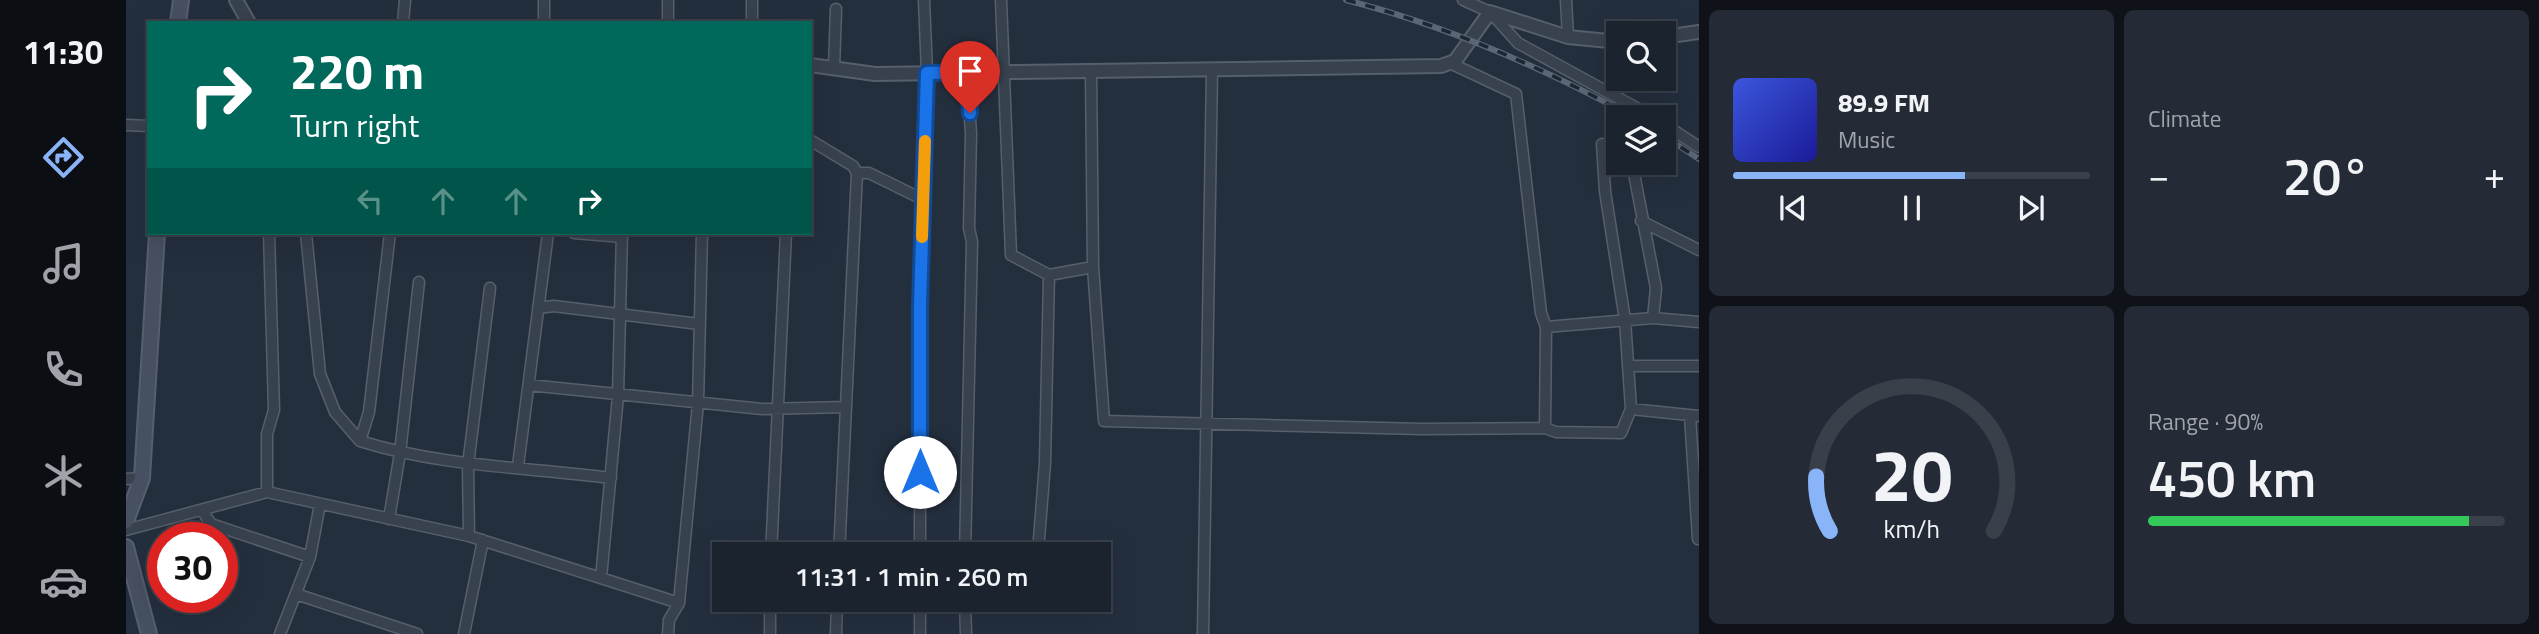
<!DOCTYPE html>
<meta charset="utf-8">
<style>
body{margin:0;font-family:"Titillium Web",sans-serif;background:#242b36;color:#f1f3f6;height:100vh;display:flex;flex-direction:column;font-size:26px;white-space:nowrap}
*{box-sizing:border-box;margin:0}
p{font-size:23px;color:#a0a4aa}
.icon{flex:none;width:38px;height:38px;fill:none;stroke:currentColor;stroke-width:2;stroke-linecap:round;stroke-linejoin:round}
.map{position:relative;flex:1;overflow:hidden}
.drawer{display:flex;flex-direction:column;gap:10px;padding:10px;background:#0f1319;width:840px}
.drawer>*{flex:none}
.top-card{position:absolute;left:21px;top:21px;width:665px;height:214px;border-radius:0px;box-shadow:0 7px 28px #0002,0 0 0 2px #39404a;background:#00695c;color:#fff;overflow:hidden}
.buttons{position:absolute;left:1480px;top:21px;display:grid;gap:14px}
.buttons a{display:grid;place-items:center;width:70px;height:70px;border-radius:0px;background:#1b232e;box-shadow:0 7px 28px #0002,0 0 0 2px #39404a;font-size:35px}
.speed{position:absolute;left:21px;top:522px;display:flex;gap:14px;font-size:35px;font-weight:700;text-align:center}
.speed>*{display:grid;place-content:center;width:91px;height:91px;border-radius:50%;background:#1b232e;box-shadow:0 7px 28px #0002,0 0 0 2px #39404a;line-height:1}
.speed .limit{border:10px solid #d22;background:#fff;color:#111}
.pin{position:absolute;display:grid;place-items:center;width:60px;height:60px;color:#fff;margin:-72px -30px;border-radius:50% 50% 50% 0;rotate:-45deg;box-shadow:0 0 7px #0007}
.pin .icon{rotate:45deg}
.me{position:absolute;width:77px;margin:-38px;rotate:0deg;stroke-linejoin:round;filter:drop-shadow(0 0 5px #0008)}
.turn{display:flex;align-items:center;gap:24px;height:147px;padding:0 28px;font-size:32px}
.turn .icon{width:91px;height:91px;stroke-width:2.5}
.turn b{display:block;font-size:49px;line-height:60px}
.lanes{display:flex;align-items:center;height:66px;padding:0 28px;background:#0003;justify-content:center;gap:35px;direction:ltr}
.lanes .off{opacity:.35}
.big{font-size:52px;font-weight:600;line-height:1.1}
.drawer .widget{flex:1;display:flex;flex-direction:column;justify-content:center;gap:10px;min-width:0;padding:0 24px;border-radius:10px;background:#242b36}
.drawer .dial{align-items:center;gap:0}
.dial svg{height:182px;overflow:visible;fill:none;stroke:#39404a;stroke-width:7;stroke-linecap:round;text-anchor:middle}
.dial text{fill:#f1f3f6;stroke:none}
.song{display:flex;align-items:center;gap:21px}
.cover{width:84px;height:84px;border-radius:10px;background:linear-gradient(135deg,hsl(230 70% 55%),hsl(240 70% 35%))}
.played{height:7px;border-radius:4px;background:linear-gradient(90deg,#8ab4f8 65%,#39404a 65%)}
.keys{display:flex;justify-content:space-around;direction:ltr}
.heat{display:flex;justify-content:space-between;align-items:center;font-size:38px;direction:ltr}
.charge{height:10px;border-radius:5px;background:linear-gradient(90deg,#34c759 90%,#39404a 0)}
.drawer .tiles{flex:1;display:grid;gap:10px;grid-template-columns:repeat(2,1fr)}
.trip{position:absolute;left:586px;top:542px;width:399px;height:70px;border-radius:0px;background:#1b232e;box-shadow:0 7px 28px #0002,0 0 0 2px #39404a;font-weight:600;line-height:70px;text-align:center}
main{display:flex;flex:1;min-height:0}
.menu{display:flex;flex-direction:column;width:126px;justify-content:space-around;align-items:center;background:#0b0e12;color:#a0a4aa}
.menu .icon{width:49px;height:49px}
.menu .on{color:#8ab4f8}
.menu b{font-size:32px;color:#f1f3f6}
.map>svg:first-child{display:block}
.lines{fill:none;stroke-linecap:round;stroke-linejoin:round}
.minor-casing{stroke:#565f6c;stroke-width:13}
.tertiary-casing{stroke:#565f6c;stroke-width:16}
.secondary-casing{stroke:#565f6c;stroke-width:18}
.minor{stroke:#38414e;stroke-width:10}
.tertiary{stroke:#38414e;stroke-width:12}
.secondary{stroke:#465061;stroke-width:14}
.rail-casing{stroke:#5a6575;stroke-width:6}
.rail{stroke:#1d2633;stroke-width:3.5;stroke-dasharray:10;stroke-linecap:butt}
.route-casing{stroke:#114b97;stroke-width:18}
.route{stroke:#1a73e8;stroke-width:12}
.slow{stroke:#f59e0b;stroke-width:12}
</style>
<main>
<nav class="menu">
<b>11:30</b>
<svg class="icon on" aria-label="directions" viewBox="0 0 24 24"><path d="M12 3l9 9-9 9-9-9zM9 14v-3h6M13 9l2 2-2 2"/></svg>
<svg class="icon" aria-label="music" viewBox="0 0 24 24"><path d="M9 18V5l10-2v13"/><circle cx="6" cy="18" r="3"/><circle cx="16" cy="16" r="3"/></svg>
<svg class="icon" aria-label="phone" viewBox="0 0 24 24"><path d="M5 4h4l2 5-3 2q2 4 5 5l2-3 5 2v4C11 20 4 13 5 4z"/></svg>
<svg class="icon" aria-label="climate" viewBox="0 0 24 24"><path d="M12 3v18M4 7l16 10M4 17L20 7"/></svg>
<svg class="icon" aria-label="car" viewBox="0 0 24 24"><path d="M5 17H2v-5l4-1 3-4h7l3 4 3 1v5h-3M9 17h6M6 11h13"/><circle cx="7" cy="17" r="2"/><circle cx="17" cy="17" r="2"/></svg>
</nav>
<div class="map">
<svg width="1573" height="634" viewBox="0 0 1573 634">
<rect width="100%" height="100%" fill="#242f3e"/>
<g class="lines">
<g class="minor-casing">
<path id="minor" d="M542,0V23
M875,0L885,255L923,275L967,267
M1337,0L1364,12L1392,43L1527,117
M1440,0L1442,37
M277,23L279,0
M418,23V0
M626,23V0
M1324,63L1390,94L1415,313L1420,327L1419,428L1430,432L1495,433L1505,409L1499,320L1479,191L1476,144
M708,68L710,9
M965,70L967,267L978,421L1296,429L1419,428
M841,72L845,134L843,228L846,242L839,554L912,552L919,463L923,275
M1538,124L1573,147
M0,125L23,126
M684,140L727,166L731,173L713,555
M1506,163L1530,288L1527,318
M731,173H743L798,200
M1515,221L1573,250
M180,233L194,374L209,412L234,441
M264,233L243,412L234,441C316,467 400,467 485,478
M448,233L496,237
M412,308L428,306L573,324
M1420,327L1527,318L1573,322
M1502,366H1573
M403,385L636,409L720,407
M1505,409L1573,416
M1564,416L1572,539
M392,466L422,233
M0,479L16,478
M141,492V434L148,410L143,233
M76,510L85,524L184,557
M263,519L274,453L293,282
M0,530L141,492L343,536L553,603
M343,536L342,465L364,288
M645,555L660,233
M794,555V305L801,73L798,0
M816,555H839
M475,578L492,396L496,233
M170,594L291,634
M794,600V634
M839,600L840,634
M154,634L184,557L194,504
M338,634L357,540
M542,634L543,620L553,603L572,403L576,233
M644,634V600
M710,634L711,600
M1077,634L1086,69"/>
</g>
<g class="tertiary-casing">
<path id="tertiary" d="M110,0L123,23
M1538,37L1573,32
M684,65L749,74L1315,66L1329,61L1364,12L1442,37L1493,42"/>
</g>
<g class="secondary-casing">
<path id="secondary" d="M52,23L55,0
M0,521L16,478L31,233
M0,547L23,634"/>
</g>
<use href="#minor" class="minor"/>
<use href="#tertiary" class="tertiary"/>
<use href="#secondary" class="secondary"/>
<g class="rail-casing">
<path id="rail" d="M1220,0C1321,26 1416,67 1507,117
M1538,136L1573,159"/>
</g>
<use href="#rail" class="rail"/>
</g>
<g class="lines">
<g class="route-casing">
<path id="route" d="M794,472V305L801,73L841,72L844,113"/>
</g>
<use href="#route" class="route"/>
<path class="slow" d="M796,237L799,141"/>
</g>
</svg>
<div class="buttons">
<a><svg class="icon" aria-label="search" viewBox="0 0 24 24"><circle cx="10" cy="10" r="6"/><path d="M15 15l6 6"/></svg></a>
<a><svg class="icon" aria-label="layers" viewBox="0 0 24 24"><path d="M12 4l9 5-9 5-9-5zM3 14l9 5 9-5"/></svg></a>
</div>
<div class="speed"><div class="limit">30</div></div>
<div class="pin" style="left:844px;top:113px;background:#d93025"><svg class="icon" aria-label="arrive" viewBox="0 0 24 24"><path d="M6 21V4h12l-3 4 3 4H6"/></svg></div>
<svg class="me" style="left:794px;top:472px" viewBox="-20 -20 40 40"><circle r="19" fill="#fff"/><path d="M0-13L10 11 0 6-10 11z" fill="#1a73e8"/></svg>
<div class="trip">11:31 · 1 min · 260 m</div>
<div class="top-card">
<div class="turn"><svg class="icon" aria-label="right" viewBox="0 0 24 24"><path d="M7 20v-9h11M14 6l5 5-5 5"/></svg><div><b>220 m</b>Turn right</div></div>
<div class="lanes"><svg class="icon off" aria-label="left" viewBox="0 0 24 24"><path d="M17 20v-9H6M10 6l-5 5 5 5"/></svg><svg class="icon off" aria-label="ahead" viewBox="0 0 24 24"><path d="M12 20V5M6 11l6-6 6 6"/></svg><svg class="icon off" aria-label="ahead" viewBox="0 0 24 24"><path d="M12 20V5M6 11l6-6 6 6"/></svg><svg class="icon" aria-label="right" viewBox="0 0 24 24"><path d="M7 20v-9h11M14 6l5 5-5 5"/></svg></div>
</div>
</div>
<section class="drawer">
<div class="tiles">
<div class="widget">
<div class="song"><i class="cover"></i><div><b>89.9 FM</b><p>Music</p></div></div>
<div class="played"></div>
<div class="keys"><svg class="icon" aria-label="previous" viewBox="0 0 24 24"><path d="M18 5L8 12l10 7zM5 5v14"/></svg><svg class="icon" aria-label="pause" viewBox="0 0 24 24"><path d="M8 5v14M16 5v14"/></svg><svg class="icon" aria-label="next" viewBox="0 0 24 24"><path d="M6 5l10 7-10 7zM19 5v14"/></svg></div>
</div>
<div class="widget"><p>Climate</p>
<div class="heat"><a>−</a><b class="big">20°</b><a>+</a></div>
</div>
<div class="widget dial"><svg viewBox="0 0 100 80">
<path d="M14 69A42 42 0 1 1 86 69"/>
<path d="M14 69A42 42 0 0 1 8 45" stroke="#8ab4f8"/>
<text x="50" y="56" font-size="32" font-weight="700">20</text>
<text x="50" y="72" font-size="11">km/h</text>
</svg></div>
<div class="widget"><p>Range · 90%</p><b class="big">450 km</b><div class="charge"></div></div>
</div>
</section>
</main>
